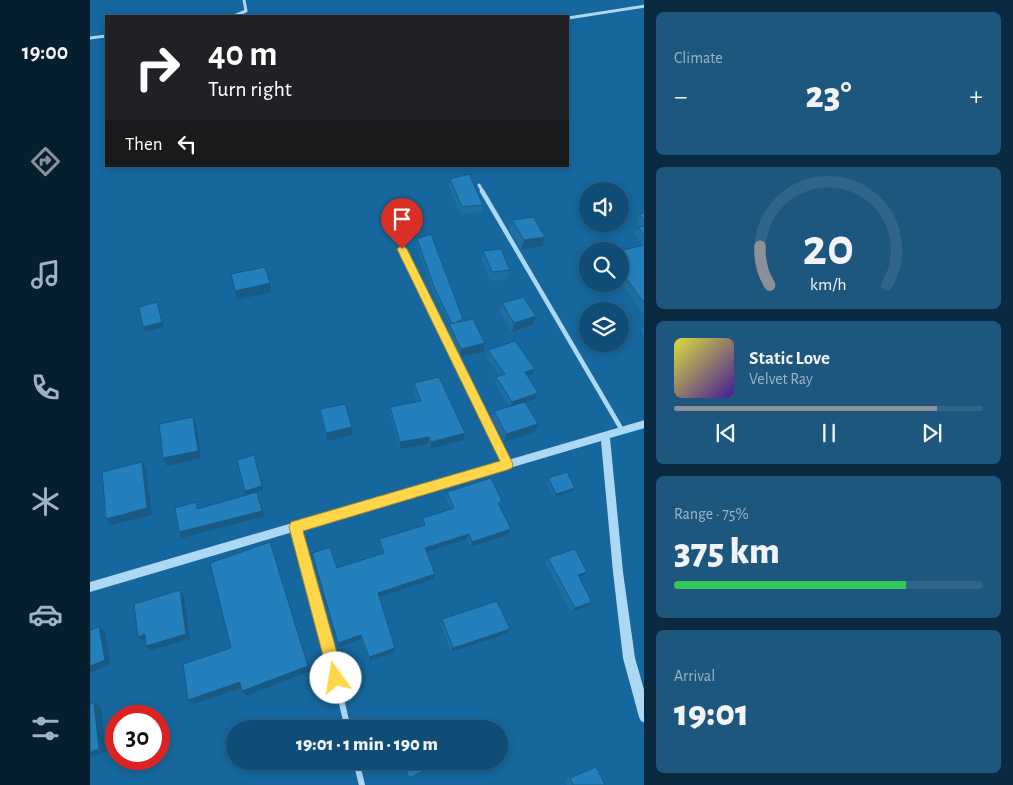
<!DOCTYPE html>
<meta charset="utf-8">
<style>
body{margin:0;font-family:"Alegreya Sans",sans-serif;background:#1e577e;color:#f1f3f6;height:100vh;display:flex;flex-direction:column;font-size:19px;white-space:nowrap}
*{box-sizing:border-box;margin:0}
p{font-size:16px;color:#9cb4c5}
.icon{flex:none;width:28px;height:28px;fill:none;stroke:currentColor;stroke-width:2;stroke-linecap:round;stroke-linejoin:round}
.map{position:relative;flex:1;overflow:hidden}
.details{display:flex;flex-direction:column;gap:12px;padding:12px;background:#092a41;width:369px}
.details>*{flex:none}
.banner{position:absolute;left:15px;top:15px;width:464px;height:152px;border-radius:0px;box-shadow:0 2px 8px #0003,0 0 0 1px #306488;background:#202124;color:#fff;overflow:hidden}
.controls{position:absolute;left:489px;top:182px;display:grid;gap:10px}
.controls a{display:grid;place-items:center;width:50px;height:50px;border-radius:50%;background:#104d76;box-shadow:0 2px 8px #0003,0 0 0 1px #306488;font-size:25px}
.speed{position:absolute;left:15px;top:705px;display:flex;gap:10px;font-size:25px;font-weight:700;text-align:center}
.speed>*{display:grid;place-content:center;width:65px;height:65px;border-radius:50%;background:#104d76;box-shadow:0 2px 8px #0003,0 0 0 1px #306488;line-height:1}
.speed .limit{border:8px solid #d22;background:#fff;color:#111}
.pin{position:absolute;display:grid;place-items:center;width:42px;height:42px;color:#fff;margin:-51px -21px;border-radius:50% 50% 50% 0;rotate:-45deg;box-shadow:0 0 5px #0007}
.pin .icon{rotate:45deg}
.me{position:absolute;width:55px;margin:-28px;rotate:347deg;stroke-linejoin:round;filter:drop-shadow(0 0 4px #0008)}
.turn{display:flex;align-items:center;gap:18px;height:105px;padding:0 20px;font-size:22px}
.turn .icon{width:65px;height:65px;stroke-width:2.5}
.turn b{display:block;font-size:35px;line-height:42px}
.then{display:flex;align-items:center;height:48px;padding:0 20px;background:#0003;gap:10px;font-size:19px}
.big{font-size:38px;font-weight:800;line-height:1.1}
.details .card{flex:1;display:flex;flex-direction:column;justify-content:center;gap:8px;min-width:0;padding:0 18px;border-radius:8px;background:#1e577e}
.details .dial{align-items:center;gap:0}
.dial svg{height:130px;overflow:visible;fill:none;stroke:#306488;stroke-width:7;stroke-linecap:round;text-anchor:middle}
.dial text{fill:#f1f3f6;stroke:none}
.song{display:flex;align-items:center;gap:15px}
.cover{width:60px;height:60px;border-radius:8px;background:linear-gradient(135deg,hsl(60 70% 55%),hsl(260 70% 35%))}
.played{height:5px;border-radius:2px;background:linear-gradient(90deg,#8c9099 85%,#306488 85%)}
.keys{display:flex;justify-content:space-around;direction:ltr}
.heat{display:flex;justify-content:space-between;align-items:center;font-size:28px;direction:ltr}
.charge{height:8px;border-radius:4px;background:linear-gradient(90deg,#34c759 75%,#306488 0)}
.trip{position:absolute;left:136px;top:720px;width:282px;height:50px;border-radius:25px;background:#104d76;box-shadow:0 2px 8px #0003,0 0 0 1px #306488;font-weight:800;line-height:50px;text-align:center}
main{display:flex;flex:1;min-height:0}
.tab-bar{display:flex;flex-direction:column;width:90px;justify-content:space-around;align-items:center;background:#061f2f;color:#9cb4c5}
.tab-bar .icon{width:35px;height:35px}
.tab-bar .on{color:#8c9099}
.tab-bar b{font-size:22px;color:#f1f3f6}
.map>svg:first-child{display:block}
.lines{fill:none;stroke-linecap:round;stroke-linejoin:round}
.minor-far2{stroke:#add8f3;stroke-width:3}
.minor-far1{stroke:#add8f3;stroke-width:4.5}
.minor{stroke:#add8f3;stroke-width:6}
.tertiary{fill:#add8f3;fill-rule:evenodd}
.wall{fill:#1f6ea2}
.shaded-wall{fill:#195a84}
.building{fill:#2480bc;stroke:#195a84}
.route{fill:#ffd54a;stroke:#a68a30}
</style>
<main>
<nav class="tab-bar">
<b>19:00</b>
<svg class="icon on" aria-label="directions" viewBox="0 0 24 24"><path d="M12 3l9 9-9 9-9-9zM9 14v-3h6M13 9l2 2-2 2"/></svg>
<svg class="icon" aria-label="music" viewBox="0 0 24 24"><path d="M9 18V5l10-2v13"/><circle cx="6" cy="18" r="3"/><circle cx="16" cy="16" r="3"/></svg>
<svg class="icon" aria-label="phone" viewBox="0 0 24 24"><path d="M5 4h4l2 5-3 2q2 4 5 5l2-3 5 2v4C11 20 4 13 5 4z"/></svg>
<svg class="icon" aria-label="climate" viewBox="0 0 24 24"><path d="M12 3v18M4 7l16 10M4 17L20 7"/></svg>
<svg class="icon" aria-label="car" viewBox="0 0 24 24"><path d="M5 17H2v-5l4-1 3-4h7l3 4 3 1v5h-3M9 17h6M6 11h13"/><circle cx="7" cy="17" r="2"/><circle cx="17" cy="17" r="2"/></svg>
<svg class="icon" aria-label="filters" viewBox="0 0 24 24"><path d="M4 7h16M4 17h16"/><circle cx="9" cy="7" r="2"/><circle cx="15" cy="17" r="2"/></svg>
</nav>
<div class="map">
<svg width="555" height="785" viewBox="0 0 555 785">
<rect width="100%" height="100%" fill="#16679d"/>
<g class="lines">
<path class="minor-far2" d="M144,16L156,11L154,0
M478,18L555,6
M0,38L16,36
M389,185L393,192"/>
<path class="minor-far1" d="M392,191L532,430
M312,249L409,447"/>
<path class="minor" d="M408,445L417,464
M205,527L238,644L258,729
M266,761L272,785"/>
<path class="tertiary" d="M555,420V428L520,438L533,572L545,658L555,693V723L551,721L549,717L533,658L523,572L511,441L0,592V582Z"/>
</g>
<path class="wall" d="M360,179L393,205L392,212L371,215L359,186Z
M555,213V317L530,282V251L552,245L544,235L548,227H549L546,222L549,214Z
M422,220L452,246L431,250L419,230Z
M327,239L373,319V321L395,343L393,352L370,357L358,333L359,324L343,291L326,244Z
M393,251L420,270L418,279L400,281L392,261Z
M412,303L446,316L443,325L422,332L409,312Z
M555,323V336L550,330Z
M398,350L442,375L438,377L445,399L435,403L448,424L445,432L414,442L402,419L404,411L419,407L405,383L406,377L410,376L396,357Z
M324,383L373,440L340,449L338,444L310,449L300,414V407L328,402L323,391Z
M230,409L262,435L237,441L231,417Z
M458,478L483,491L464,497L456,482Z
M357,492L412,501L410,507L418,535L380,547L377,539L337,552L345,574L344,579L289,597L305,652L279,661L271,639L249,647L222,553L247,568L292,553L289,545V539L332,526V524L333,518L361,509L356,498Z
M458,558L493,576L490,578L498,606L481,612L455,563Z
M352,619L420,629L416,634L361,652L350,624Z
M506,767L515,785H477L475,780L501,768Z"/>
<path class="shaded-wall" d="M455,237L452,246L431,250L434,240Z
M180,283L181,292L147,300L145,291Z
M67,302L74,327L55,332L53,327Z
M446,316L443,325L422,332L424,323Z
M395,343L393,352L370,357L371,349Z
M445,369L442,375L433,378L435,372Z
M448,393L445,399L420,408L422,402Z
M103,417L106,424L111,458L77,466L73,458Z
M448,424L445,432L414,442L416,434Z
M262,427V435L237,441L236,433Z
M375,433L373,440L340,449L341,442Z
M339,437L338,444L310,449V442Z
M165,458L173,490L156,495L155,491Z
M52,462L56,469L62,515L21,525L16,519Z
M485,488L483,491L464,497L466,494Z
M167,492L174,516L92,538L89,532Z
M421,529L418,535L380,547L382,542Z
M379,534L377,539L334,553L335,548Z
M180,542L220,671L156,696L152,691Z
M497,572L493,576L484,579L488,575Z
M345,574L344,579L287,598L288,593Z
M90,590L94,596L100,639L61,650L56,646Z
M502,602L498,606L481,612L485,608Z
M9,627L15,632L21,664L0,673V666Z
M420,629L416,634L361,652L363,648Z
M55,634L60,639L53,641L48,637Z
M271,635V639L249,647L248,643Z
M305,648V652L279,661V657Z
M150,682L154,687L104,704L98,700Z
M4,703L11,706L16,751L0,757Z"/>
<path class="building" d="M379,174L393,205L372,207L360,179Z
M555,213V221L549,214Z
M443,217L455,237L434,240L422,220Z
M555,226V236L548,227Z
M341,234L373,319L362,324L344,287L327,239Z
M555,245V304L530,270L529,251Z
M411,249L420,270L402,272L393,251Z
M175,267L180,283L145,291L141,274Z
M433,297L446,316L424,323L412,303Z
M67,302L72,322L53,327L49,307Z
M383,319L395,343L371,349L359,324Z
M425,341L445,369L435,372L448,393L422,402L406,377L415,374L398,350Z
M349,377L375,433L341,442L339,437L310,442L300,407L331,401L324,383Z
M435,402L448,424L416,434L404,411Z
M255,404L262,427L236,433L230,409Z
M103,417L108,451L73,458L69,424Z
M164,455L172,486L155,491L147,460Z
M52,462L57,508L16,519L12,472Z
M477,472L485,488L466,494L458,478Z
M401,478L412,501L408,503L421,529L382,542L379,534L335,548L345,574L288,593L305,648L279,657L271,635L248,643L222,553L240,547L247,568L294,553L289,539L335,525L333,518L364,508L357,492Z
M167,492L172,511L89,532L85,508L106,502L107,509Z
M180,542L218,666L152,691L150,682L98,700L93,664L141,648L120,563Z
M485,549L497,572L488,575L502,602L485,608L458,558Z
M90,590L96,634L56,646L55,634L48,637L44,604Z
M407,601L420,629L363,648L352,619Z
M9,627L15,660L0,666V630Z
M4,703L9,749L0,752V704Z
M313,761H340L342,767L319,778Z
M506,767L515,785H483L480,778Z"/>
<path class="route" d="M312,245L317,249L423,464L422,468L417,470L213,531L254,678L251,683L246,685L241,683L239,678L199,527L201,522L410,461L307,249Z"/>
</svg>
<div class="controls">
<a><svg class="icon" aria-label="sound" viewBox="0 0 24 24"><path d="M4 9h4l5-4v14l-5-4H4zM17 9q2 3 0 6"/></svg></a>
<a><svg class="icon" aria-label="search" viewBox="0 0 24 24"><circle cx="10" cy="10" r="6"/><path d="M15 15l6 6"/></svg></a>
<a><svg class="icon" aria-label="layers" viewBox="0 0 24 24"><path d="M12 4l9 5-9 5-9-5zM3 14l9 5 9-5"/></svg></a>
</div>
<div class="speed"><div class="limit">30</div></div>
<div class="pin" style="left:312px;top:249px;background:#d93025"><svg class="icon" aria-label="arrive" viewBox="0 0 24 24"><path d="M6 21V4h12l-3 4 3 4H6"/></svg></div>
<svg class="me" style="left:246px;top:678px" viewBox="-20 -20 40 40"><circle r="19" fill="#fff"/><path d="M0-13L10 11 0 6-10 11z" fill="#ffd54a"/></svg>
<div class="trip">19:01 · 1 min · 190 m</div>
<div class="banner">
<div class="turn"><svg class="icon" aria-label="right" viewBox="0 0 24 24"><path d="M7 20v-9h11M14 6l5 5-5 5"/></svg><div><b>40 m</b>Turn right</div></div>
<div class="then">Then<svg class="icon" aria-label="left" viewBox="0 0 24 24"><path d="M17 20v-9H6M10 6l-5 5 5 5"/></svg></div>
</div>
</div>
<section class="details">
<div class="card"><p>Climate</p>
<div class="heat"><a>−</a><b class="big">23°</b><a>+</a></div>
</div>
<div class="card dial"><svg viewBox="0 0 100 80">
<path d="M14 69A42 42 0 1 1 86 69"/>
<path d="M14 69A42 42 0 0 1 8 45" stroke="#8c9099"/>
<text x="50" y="56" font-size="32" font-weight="700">20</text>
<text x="50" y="72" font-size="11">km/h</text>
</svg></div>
<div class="card">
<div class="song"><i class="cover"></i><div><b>Static Love</b><p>Velvet Ray</p></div></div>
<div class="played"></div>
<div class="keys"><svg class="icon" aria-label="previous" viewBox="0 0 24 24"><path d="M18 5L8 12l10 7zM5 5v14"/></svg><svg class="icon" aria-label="pause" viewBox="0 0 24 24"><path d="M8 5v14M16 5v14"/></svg><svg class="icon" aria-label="next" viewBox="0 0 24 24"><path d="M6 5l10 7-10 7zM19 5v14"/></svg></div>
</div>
<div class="card"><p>Range · 75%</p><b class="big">375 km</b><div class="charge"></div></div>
<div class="card"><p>Arrival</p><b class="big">19:01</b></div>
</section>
</main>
